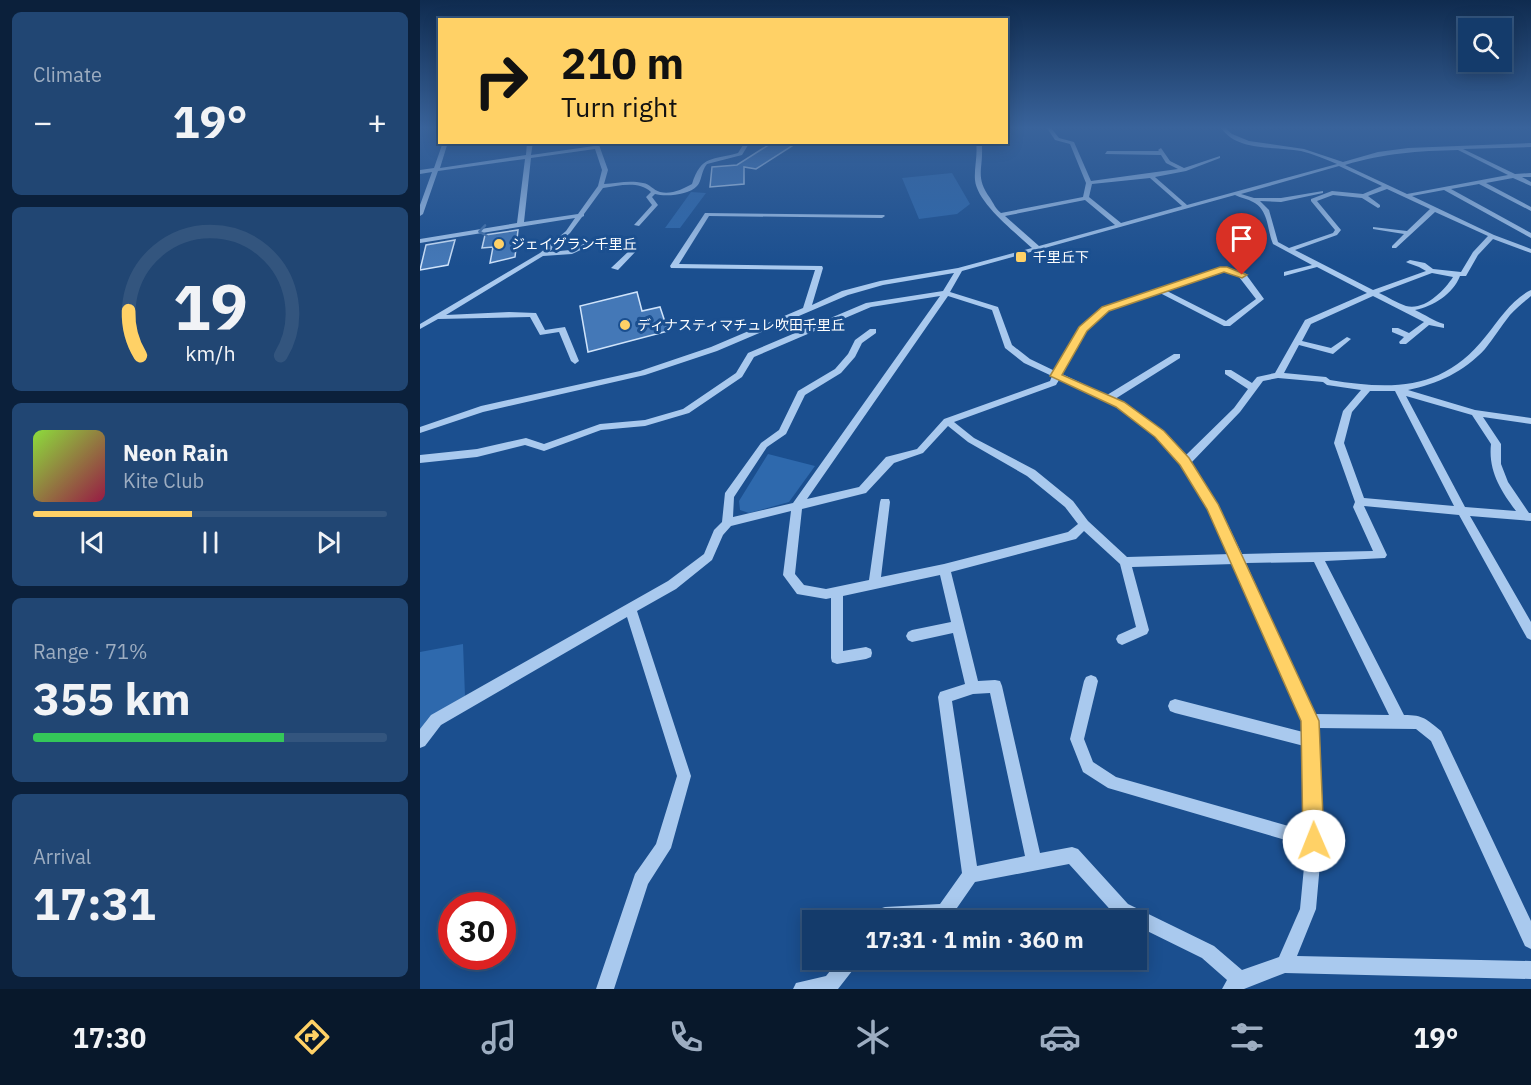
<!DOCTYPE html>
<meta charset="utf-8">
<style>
body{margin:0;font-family:"IBM Plex Sans","Noto Sans JP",sans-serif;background:#214673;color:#f1f3f6;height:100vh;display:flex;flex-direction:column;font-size:22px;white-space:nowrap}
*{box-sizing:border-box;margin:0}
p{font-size:20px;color:#9dadc1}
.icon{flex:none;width:33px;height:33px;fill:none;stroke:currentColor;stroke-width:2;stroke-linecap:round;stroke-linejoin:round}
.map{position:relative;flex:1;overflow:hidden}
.drawer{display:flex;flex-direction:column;gap:12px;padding:12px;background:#0b203b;width:420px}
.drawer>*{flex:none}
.top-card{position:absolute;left:18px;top:18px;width:570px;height:126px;border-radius:0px;box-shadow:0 3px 15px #0003,0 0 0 2px #33557e;background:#ffd166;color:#111;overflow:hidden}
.buttons{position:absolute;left:1038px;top:18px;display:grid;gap:12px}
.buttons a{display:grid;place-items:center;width:54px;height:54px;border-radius:0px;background:#143b6b;box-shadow:0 3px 15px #0003,0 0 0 2px #33557e;font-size:30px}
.speed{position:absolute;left:18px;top:892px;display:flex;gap:12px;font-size:30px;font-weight:700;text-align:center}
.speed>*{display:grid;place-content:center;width:78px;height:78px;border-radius:50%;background:#143b6b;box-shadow:0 3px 15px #0003,0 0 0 2px #33557e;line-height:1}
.speed .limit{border:9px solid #d22;background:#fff;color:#111}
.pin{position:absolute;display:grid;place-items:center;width:51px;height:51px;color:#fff;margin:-62px -26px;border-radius:50% 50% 50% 0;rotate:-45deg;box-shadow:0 0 6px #0007}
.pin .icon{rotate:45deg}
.me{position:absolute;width:66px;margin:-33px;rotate:359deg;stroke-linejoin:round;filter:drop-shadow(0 0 4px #0008)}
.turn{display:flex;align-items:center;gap:21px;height:126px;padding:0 24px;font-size:27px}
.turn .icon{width:78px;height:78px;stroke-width:2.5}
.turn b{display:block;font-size:42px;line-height:51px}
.big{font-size:45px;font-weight:800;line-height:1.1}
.drawer .tile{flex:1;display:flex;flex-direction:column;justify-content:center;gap:9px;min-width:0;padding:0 21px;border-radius:9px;background:#214673}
.drawer .dial{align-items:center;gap:0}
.dial svg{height:156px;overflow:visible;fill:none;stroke:#33557e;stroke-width:7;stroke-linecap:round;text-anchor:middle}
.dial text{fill:#f1f3f6;stroke:none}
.song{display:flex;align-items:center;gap:18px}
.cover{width:72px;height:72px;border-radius:9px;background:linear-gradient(135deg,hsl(90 70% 55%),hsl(340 70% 35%))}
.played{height:6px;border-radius:3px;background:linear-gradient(90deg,#ffd166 45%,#33557e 45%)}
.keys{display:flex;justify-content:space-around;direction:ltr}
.heat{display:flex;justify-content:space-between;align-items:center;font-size:33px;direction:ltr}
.charge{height:9px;border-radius:4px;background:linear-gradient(90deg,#34c759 71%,#33557e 0)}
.trip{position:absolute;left:382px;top:910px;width:345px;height:60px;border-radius:0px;background:#143b6b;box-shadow:0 3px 15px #0003,0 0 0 2px #33557e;font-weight:800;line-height:60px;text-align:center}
.menu{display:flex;height:96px;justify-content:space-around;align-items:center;background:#08182b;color:#9dadc1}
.menu .icon{width:42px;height:42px}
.menu .on{color:#ffd166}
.menu b{font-size:27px;color:#f1f3f6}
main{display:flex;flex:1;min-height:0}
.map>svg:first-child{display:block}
.green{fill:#2e69ad}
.building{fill:#4478b7;stroke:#cfe3fa;stroke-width:1.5}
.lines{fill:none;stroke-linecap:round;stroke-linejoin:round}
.minor{fill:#a9c9ee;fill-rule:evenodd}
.oneway{stroke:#4674ac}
.route{fill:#ffd166;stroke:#a68842;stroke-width:1.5}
.poi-dot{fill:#ffd166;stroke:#1b4f8f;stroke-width:2}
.labels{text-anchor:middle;stroke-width:6;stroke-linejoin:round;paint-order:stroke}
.far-poi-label{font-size:14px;fill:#fff;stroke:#1b4f8f;text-anchor:start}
</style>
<main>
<section class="drawer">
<div class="tile"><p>Climate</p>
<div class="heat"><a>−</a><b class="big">19°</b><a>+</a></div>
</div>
<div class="tile dial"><svg viewBox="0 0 100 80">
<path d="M14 69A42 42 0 1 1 86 69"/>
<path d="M14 69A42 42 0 0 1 8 46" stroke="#ffd166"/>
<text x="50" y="56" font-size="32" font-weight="700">19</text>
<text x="50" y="72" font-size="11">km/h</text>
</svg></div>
<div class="tile">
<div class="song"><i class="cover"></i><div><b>Neon Rain</b><p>Kite Club</p></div></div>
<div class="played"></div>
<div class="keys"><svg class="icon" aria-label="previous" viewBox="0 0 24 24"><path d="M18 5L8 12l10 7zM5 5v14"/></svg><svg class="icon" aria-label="pause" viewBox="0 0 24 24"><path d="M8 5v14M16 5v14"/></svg><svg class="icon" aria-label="next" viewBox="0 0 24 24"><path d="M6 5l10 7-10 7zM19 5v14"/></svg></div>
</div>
<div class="tile"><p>Range · 71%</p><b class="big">355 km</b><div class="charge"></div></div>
<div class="tile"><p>Arrival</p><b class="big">17:31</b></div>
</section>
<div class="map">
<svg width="1111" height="989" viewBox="0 0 1111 989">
<rect width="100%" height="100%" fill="#1b4f8f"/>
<path class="green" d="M532,173L550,204L537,214L499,219L482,178Z
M271,192L286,193L260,228H245Z
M348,454L395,466L369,502L329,513L320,510L319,501Z
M43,644L45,696L8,719L0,731V652Z"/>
<path class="building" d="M353,142L375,144L336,169L324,167V184L290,187L292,167L317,165Z
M98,230L95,257L70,263L73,247L62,248L65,235Z
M35,240L28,265L0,270L6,245Z
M217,292L222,311L240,307L248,331L168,352L160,306Z"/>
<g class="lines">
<path class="minor" d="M627,128H631L639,138L654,142L671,181L758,169L746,163L741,155L685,154L687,151H739L738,150L741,148L750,161L764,168L800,156V158L766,171L735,177L767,205L917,164C905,159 893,154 881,151C855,146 818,152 801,128H805L812,134L829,141L884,149L923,162L958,152L988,148L1111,143V147L1043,149L1095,174L1111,173V177H1102L1111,182V186L1093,178L1066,183L1111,207V211L1059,184L1031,189L1111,233V238L1024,190L992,196L1074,235L1111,249V253L1073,239L1058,255L1046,276H1040C1033,294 1014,306 995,310C1006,315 1013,321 1024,324V328L1009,325L986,344H980L979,342L984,337L972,332V328H978L989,333L1004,322L953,296L891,324L882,341L911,348L927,337L931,339L913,354L879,345L864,373L906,377L910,380C973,390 1023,391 1066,336C1079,320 1092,299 1111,290V296C1104,302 1096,308 1090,315C1081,326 1074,338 1065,349C1044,372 1017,384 988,390L1055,410L1111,418V424L1063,417L1081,444V464L1088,482L1109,513H1111V521L1050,516L1111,622V640L1107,638L1039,515L944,506L967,555L965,558L905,561L984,715C1004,715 1006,719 1021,731L1111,921V949L1105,946L1011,741L996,729L897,728L902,841L896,909L877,956L1111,961V979L865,973L824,989H802L807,980L782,958L717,926V921H706L696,916L649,864L555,882L530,918L524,920L452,921L459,909L465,907L520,904L542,873L518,697L520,692L545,684L533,633L492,642L488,640L486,636L488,632L492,630L531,622L520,575L423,596V651L446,647L451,649L452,653L451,657L446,659L417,664L412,662L411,658V598L406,599L377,594L363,575L371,511L311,526L303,535L292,560L256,589L217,611L271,776L251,848L228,884L194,989H176L215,874L236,844L257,776L207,617L21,725L5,746L0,748V729L11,715L248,581L284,554L294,530L302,522L305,493L341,443L359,430L378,391L415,369L428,354L435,340L450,329H456V333L442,343L435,357L421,373L385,395L366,434L347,447L314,497L313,517L373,503L520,296L451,307L334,357L322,377L269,413L225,426L181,430L124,451L105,445L57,457L0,463V455L57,449L106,438L124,444L180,424L225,420L263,409L316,373L328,353L446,303L523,291L534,273L463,285L428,295L297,351L225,375L63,412L0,433V427L61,406L220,371L291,347L383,308L395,270L251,268L250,266L285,213L464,215L465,216L462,218L289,216L259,264L402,266L403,268L392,305L422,291L460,281L538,268L612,248C595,232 557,203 555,180C554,168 558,155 556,142H562V147C563,170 555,177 570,198C574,204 575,208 581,213L663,197L666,183L650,144L635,140ZM1038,150L1088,175L987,194L925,165C965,153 997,151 1038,150ZM919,166L962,186L943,194L912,191L891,199V201L915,230L913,233L869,248L858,242L849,210L840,201L861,202L903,193V191L861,198H834L821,194ZM730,178L762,206L701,223L669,197L672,184ZM967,189L1010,209L987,231L953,227V229L984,234L972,246V248H976L1015,212L1068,236L1053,252L1041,272L1013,269L1005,263L990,260L986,262L988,263L999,267L1006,271L953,290L875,250L917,235L921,230L897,201L913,195L942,198L958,208L960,207V205L948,196ZM815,195C821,198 828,199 833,202C849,210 847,230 853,244L892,265L864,272V276L897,267L947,293L885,320L855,373L837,377L832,383L811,370H805V374L828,389L814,408L765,456C745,433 722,412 695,399L760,358V354H754L687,395L642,374L666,330L688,311L740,293L804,326H810L844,299L825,273L804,267L682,307L660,327L635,371L610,359L592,345L578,307L530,292L542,271ZM665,200L695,225L619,246L585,216ZM804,271L819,277L836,299L806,321L747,291ZM1012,273L1033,277C1024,291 1004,311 986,306C977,303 968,297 959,293ZM528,296L572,310L585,348L604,363L632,376L630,381L524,419L497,449L466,457L439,487L387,499ZM858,378L903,382L907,385L941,390L923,411L914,443L935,502L933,507L953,551L822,554L798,504L771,463L820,412L843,381ZM639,380C658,389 679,396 697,408C756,444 782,494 811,554L707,557L668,521L653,501L615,470L554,438L534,422L636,385ZM950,391H975L1034,506L944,498L924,443L932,412ZM986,396L1052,415L1071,444C1068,471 1081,491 1096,511L1045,507ZM528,426L548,442L607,476L645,507L658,524L648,532L524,564L461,577L470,502L469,499H461L460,502L449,580L406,589L384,585L375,574L382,509L446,493L474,463L503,453ZM664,531L700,564L716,627L698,635L696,639L698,643L702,645L727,634L729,630L712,567L815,564L883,721V732L755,699L750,701L748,706L750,711L755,713L884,746L886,831L696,777L673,762L664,739L678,681L676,677L671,675L666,677L664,681L650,739L663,772L688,788L886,846L880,909L859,957L822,970L794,946L708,904L658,849L652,847L620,853L582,686L580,681L575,680L558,681L531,572L652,540L656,539ZM894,562L969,715L894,714L826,563ZM570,693L605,856L557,866L532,701L553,694Z
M23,142H28L20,168L106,155L107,142H113L111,155L174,146L173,142H178L188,170L184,184C197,183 210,180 223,183C230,184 233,190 240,192C251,195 263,189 272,184C281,155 293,160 318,153L325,142H330L322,155L287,164C281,171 282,181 277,186C269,195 246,197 235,194L232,197L238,205L219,226L214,225L232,205L226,197L231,192C218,180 198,186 183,188L164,214V216L162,217L150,233L129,252L150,250L168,242L218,247V249L198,270L191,268L210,250L169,246L152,254L123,256L26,315L89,312L116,313L125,330L145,327L159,361L155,364L151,361L139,332L120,335L110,317L18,319L0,329V324L120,253L146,231L155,218L0,243V239L97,223L105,159L18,171L3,214L0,216V205L12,172L0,174V170L14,168ZM175,149L182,170L178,186L158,214L104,222L111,158Z
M419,960H439L436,966L418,989H373L376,983L406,976Z"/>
</g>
<defs><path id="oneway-chevron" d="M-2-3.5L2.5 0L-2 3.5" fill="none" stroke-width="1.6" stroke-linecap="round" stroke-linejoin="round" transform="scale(1.5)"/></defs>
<use class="oneway" href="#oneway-chevron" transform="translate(63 231) rotate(171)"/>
<linearGradient id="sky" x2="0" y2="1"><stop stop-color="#0f2b4f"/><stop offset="0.48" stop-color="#39639b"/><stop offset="1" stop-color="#39639b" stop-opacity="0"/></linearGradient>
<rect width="1111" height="266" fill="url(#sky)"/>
<path class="route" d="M800,267H807L827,275L822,278L804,272L689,311L667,331L642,375L704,402L744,431L769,458L798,504L899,721L904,841L901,848L894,851L886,848L883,841L881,721L787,509L760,465L735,437L696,407L630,376L659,327L682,307Z"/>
<g class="poi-dot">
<circle cx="79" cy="244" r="6"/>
<rect x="595" y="251" width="12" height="12" rx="3"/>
<circle cx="205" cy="325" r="6"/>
</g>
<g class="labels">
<g class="far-poi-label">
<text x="91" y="249">ジェイグラン千里丘</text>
<text x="613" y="262">千里丘下</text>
<text x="217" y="330">ディナスティマチュレ吹田千里丘</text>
</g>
</g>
</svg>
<div class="buttons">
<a><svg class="icon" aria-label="search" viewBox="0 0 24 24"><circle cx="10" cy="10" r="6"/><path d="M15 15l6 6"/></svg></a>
</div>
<div class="speed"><div class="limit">30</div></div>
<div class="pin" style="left:822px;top:275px;background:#d93025"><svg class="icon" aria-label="arrive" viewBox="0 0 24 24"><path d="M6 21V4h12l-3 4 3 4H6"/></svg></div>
<svg class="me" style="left:894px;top:841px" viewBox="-20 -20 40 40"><circle r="19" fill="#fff"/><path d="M0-13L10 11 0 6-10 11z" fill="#ffd166"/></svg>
<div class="trip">17:31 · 1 min · 360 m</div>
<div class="top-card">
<div class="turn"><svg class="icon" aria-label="right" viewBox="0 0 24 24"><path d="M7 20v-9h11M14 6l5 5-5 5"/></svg><div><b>210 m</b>Turn right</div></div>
</div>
</div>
</main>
<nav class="menu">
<b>17:30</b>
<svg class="icon on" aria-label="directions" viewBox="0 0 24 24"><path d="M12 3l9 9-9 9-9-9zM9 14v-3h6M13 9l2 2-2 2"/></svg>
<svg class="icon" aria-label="music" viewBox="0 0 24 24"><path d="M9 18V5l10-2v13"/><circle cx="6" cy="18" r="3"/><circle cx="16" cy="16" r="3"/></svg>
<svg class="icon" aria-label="phone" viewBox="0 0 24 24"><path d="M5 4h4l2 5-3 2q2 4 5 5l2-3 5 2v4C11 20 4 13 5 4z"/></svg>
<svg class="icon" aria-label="climate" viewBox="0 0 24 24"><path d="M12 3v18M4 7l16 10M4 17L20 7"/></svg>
<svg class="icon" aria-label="car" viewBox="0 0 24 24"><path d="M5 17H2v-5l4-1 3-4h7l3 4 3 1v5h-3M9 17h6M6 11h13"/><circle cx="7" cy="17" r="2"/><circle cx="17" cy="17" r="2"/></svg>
<svg class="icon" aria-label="filters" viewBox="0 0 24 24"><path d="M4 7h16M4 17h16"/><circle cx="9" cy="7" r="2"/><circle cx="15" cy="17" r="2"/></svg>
<b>19°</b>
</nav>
